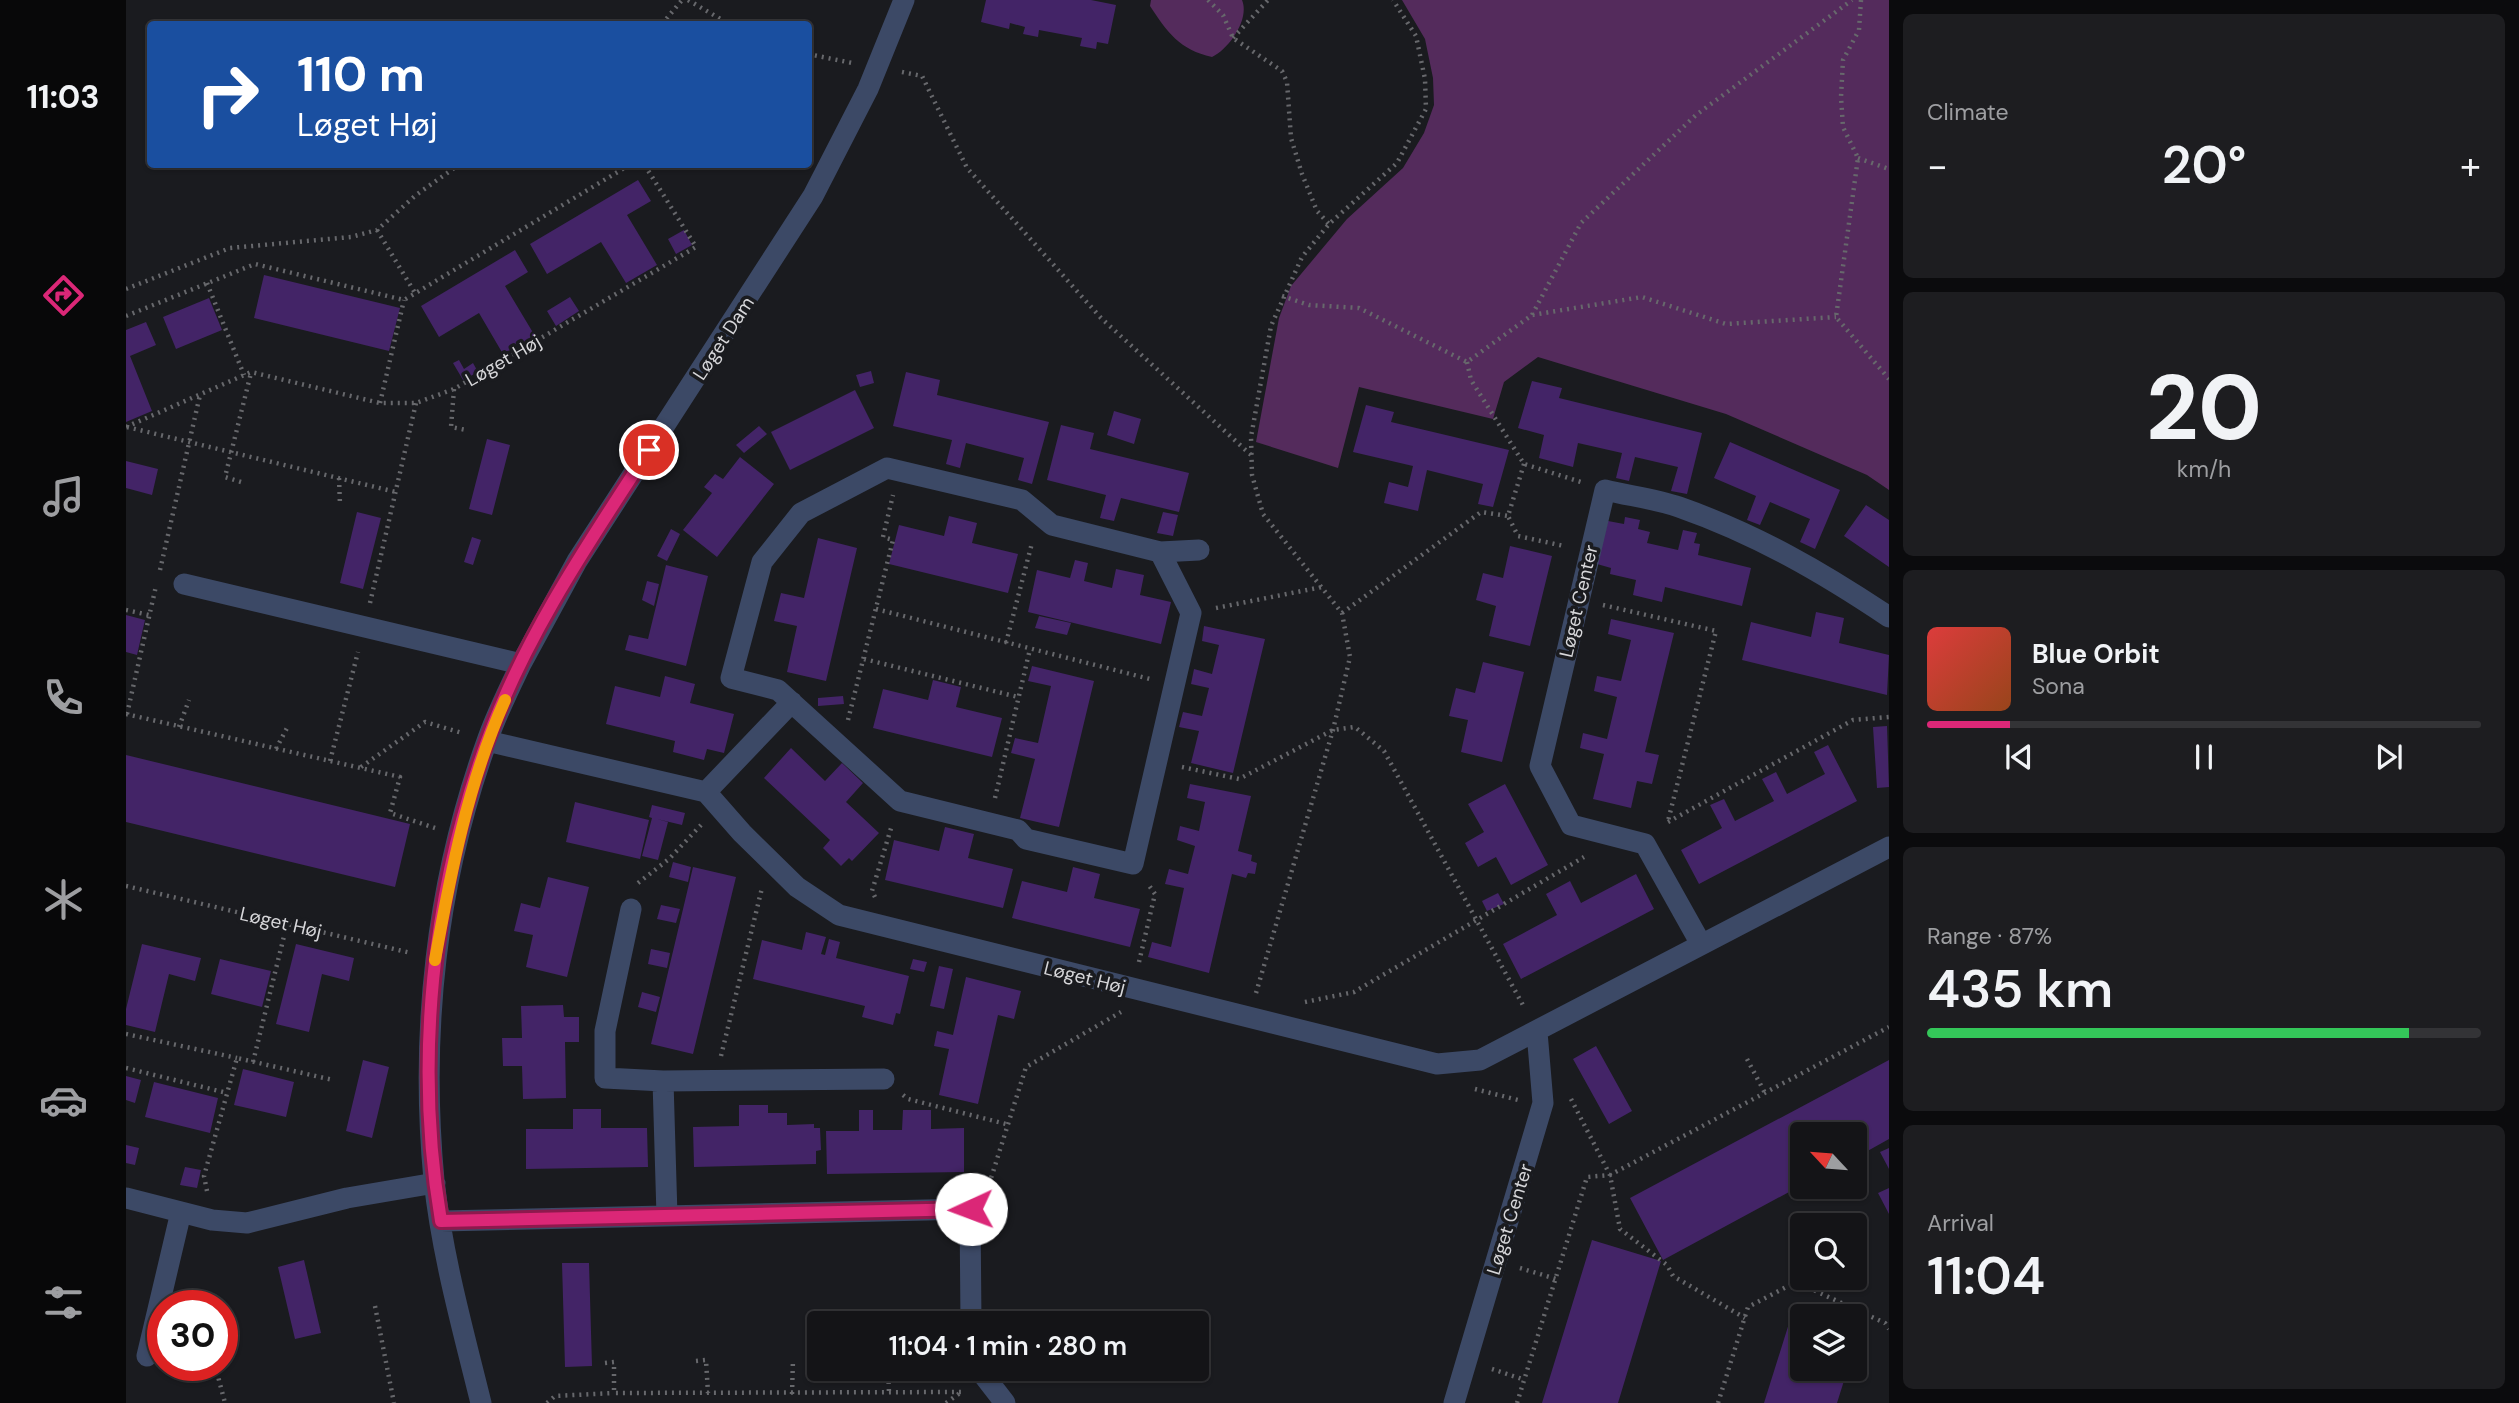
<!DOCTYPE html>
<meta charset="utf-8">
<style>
body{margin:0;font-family:"DM Sans",sans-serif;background:#1d1d20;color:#f1f3f6;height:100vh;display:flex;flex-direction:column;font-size:26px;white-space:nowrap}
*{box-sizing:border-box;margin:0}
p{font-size:23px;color:#9d9ea1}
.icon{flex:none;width:38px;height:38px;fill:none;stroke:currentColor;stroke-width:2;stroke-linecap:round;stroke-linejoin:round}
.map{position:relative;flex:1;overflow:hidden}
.details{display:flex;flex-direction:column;gap:14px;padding:14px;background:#0b0b0d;width:630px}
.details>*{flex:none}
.banner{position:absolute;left:21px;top:21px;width:665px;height:147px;border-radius:7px;box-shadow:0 2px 5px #0004,0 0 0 2px #333336;background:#1a4fa0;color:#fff;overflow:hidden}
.needle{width:46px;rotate:296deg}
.controls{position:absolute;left:1664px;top:1122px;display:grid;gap:14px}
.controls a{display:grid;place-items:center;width:77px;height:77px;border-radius:7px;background:#141417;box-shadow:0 2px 5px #0004,0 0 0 2px #333336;font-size:35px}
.speed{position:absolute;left:21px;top:1290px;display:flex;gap:14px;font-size:35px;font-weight:700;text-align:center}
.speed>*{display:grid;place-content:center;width:91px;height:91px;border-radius:50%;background:#141417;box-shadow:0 2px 5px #0004,0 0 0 2px #333336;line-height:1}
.speed .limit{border:10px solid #d22;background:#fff;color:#111}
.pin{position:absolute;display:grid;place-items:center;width:60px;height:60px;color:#fff;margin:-30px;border:4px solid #fff;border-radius:50%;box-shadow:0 2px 7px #0007}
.me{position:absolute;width:77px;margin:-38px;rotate:268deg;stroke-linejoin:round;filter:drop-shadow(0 0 5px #0008)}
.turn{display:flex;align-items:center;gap:24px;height:147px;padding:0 35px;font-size:32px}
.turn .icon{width:91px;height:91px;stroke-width:2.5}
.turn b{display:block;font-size:49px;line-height:60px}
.big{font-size:52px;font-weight:600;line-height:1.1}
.details .tile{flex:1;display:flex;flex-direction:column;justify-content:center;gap:10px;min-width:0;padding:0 24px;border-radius:10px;background:#1d1d20}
.details .dial{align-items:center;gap:0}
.dial b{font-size:91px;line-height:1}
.song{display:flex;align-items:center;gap:21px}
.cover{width:84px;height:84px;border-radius:10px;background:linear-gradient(135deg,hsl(0 70% 55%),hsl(20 70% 35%))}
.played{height:7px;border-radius:4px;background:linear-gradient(90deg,#db2777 15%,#333336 15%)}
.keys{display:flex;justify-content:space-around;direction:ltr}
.heat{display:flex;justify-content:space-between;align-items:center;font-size:38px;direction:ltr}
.charge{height:10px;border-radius:5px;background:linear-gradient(90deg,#34c759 87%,#333336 0)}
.trip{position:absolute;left:681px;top:1311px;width:402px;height:70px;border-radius:7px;background:#141417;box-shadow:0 2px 5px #0004,0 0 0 2px #333336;font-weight:600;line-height:70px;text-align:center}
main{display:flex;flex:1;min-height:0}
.tab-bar{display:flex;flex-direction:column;width:126px;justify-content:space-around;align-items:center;background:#080809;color:#9d9ea1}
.tab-bar .icon{width:49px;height:49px}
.tab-bar .current{color:#db2777}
.tab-bar b{font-size:32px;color:#f1f3f6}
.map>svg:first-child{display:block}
.green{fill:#542b5c}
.building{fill:#432467}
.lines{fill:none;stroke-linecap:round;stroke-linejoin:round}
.path{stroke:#67686c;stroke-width:4.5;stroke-dasharray:2 5;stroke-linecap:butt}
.minor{stroke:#3c4966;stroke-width:21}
.route-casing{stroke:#8e194d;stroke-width:18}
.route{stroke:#db2777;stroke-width:12}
.slow{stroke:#f59e0b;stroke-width:12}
.labels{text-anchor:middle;stroke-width:7;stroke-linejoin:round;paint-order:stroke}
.street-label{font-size:19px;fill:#d6d6d9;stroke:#1a1b1f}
</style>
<main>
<nav class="tab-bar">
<b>11:03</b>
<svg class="icon current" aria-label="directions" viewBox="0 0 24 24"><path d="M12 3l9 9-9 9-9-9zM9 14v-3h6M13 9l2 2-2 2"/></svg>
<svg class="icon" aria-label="music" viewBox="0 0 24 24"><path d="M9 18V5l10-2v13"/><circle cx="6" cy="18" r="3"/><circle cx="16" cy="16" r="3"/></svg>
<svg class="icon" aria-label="phone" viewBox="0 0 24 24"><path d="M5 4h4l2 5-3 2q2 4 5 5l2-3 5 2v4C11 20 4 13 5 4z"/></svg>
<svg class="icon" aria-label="climate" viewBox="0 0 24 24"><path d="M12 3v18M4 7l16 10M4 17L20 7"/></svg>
<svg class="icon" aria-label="car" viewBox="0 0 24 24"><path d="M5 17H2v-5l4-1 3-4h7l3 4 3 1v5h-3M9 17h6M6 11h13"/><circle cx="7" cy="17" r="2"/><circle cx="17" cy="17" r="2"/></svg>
<svg class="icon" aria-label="filters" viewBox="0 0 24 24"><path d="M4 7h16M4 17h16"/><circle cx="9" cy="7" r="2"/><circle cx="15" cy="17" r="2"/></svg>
</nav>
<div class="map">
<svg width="1763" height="1403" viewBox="0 0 1763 1403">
<rect width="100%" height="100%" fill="#1a1b1f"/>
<path class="green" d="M1025,0H1116C1124,19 1103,49 1086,57C1054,50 1041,32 1024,6Z
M1276,0H1763V490L1741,475L1600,414L1412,357L1378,382L1367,419L1233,387L1212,468L1130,442L1153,318L1165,286L1221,219L1277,168L1298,133L1308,105L1307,78L1299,39Z"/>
<path class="building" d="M860,0H965L990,5L982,44L971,42L970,49L954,46L956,38L913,30L912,37L897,34L899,27L884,23L883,29L855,22Z
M512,180L525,201L501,215L531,265L500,283L475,242L421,274L404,244Z
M558,230L566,245L550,254L542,239Z
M389,250L402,272L379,286L409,336L377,354L353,313L313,337L295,306Z
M138,275L274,308L263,351L128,318Z
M444,297L453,311L430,326L421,311Z
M83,298L96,330L50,349L37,317Z
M20,322L30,345L4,356L26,411L0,422V330Z
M333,360L338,369L347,363L352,372L337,380L327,363Z
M745,371L748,383L734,387L730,375Z
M780,372L814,380L811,395L923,422L906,484L892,480L898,458L840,443L834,468L820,464L826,440L767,426Z
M1406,381L1436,388L1433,398L1576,433L1561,494L1545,491L1552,467L1509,457L1503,481L1490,478L1496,453L1452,443L1447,467L1413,458L1418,435L1392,428Z
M729,390L748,428L664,470L645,432Z
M1240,405L1268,412L1265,422L1383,450L1367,507L1352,504L1357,484L1301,470L1292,511L1258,503L1263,482L1282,487L1287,466L1227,452Z
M988,411L1015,419L1008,444L981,435Z
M935,425L968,433L964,449L1063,473L1053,512L995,498L988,521L974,518L980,495L921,480Z
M633,426L641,434L618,453L610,445Z
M361,439L384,445L366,515L343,509Z
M1604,442L1714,490L1689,549L1674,542L1684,519L1644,502L1634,525L1621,520L1630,496L1588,478Z
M614,457L648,484L591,557L557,530L586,493L578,487L589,474L597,479Z
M0,461L32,469L26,495L0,488Z
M1740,505L1763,520V567L1718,536Z
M231,512L255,518L237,589L214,583Z
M1037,512L1052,515L1047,536L1031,533Z
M823,516L851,523L846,543L892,554L882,593L763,564L773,525L818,536Z
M1499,517L1514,520L1512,529L1524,532L1521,543L1552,550L1557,530L1571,533L1568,543L1574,544L1572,555L1625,568L1616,606L1539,587L1536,602L1507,595L1510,580L1484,574L1485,568L1471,564L1482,521L1498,524Z
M545,529L554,534L541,561L531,556Z
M346,537L355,540L347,565L338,562Z
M692,538L731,548L700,681L661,672L671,626L648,621L655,593L678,598Z
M1384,546L1426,556L1404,646L1363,636L1370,606L1350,600L1357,573L1377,578Z
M949,560L962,563L958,581L986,588L990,569L1018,575L1014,595L1045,602L1035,644L902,612L911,570L944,578Z
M540,565L582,576L560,666L499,650L503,635L522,639Z
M521,581L533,584L528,606L516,600Z
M1690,612L1718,618L1713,643L1763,655L1761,695L1616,660L1625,622L1685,637Z
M0,615L19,620L11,655L0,652Z
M913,616L945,623L941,635L909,628Z
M1485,619L1548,633L1519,752L1533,755L1526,784L1511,781L1505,808L1467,799L1478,754L1454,748L1457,733L1481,739L1491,697L1468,691L1471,676L1495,681L1505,640L1482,634Z
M1078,626L1139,639L1107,773L1065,763L1073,731L1053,727L1057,712L1076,716L1083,688L1065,684L1068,669L1086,674L1093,645L1076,641Z
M1357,662L1398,672L1376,762L1335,752L1342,720L1323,716L1330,688L1349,693Z
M906,666L968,681L933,827L894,818L909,759L885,753L889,738L912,743L925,686L902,681Z
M539,676L569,684L564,703L608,714L598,753L581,749L578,760L547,752L549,741L480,724L489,686L534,697Z
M807,680L835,687L830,707L876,718L866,757L747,728L757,689L802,700Z
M717,696L718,704L692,706V698Z
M1761,726L1763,787L1751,788L1747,727Z
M1702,745L1731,801L1573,884L1555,850L1596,828L1584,805L1598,799L1609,821L1648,801L1636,779L1650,772L1661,794L1699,774L1688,752Z
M665,748L699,781L716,763L737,783L720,802L753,833L726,861L723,858L715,866L697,848L704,840L638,778Z
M0,755L284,824L269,887L0,822Z
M1064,784L1125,796L1112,851L1126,855L1125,861L1131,863L1129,874L1122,873L1120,878L1106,874L1083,973L1022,957L1026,942L1045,947L1058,888L1039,884L1043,869L1062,874L1069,846L1051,840L1054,826L1073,831L1079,802L1061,798Z
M1379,784L1422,865L1385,885L1370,857L1352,867L1339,843L1358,832L1342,804Z
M449,802L523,820L514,859L440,842Z
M526,805L559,813L556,825L531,819L542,822L532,860L516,856L526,818L523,817Z
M819,827L848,834L842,858L887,869L877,908L759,880L768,840L813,851Z
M547,862L565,867L562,882L543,877Z
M567,867L610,877L567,1054L525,1044Z
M947,867L974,874L968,898L1014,909L1004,947L886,918L896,881L941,892Z
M1510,874L1528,909L1395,979L1377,944L1431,915L1420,894L1444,881L1455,903Z
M422,877L463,887L441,977L400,967L407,935L388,931L395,903L414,908Z
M1372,893L1378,904L1361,911L1356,901Z
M535,905L554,909L550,923L531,919Z
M680,932L700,937L695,954L699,955L703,939L714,942L710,958L783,976L774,1014L770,1013L767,1025L736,1017L739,1006L627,979L636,940L676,950Z
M16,944L75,958L69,981L43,974L29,1032L0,1025V1009Z
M170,944L228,958L223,981L196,974L183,1032L150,1024Z
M525,949L544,953L541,968L522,964Z
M94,959L145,971L136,1007L85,994Z
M787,959L801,962L798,972L784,969Z
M813,966L827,969L818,1009L804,1006Z
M840,977L895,991L888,1019L872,1015L852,1104L813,1095L823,1049L808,1046L811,1031L827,1035Z
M516,992L534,997L530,1012L512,1007Z
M437,1005L438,1017H453V1042H439L440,1098L397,1099L396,1066H377L376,1038H396L395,1006Z
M1470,1046L1506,1111L1483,1124L1447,1059Z
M237,1060L263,1067L246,1138L220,1131Z
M1763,1060V1139L1729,1158V1134H1676V1185L1537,1260L1504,1198Z
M117,1069L168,1082L160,1117L108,1105Z
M0,1076L15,1080L9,1103L0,1100Z
M28,1082L92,1098L84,1133L19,1117Z
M613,1105H642V1113H661V1125L688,1124V1128H694L695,1150L690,1151V1164L568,1167L567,1127L613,1126Z
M447,1109H475V1128H521L522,1167L400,1169V1129H447Z
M733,1110H747V1130H776L777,1110H805V1129L838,1128V1172L701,1174L700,1131H733Z
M0,1145L13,1148L9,1165L0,1163Z
M1763,1148V1169L1754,1152Z
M59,1167L75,1170L71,1188L54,1185Z
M1763,1188V1214L1752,1193Z
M1466,1240L1535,1261L1492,1403H1416Z
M178,1260L195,1333L169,1339L152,1267Z
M436,1263H463L466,1366L439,1367Z
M1665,1317L1676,1320V1368H1722L1711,1403H1638Z"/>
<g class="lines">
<path class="path" d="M562,0L603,24
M1082,0L1097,15L1107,38L1156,71L1161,82L1165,138L1176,174L1191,211L1203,224
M1735,0L1733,30L1717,60L1715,97L1717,127L1732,158L1710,317L1763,379
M536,24L556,0
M1107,38L1142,0
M682,54L726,63
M776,72L796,76L841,168L975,318L1125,455
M1732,158L1763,169
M251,230L289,293
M81,283L118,375
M0,289L104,248L225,237L251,230L290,195L334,164
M1156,296L1183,305L1233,308L1341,362L1406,315L1516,297L1600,324L1710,317
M1406,315L1455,223L1570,115L1726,0
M0,316L129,264L278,300L505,164
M1341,362L1345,380L1398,464L1455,482
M328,389L325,427L340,430
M254,403L278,300
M0,427L125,372L254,403H290L328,389L570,247L518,164
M1,427L270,492
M1398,464L1382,516L1392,536L1438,546
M213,478L214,505
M115,482L99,477L125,373
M34,570L74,395
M244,603L290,403
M1477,605L1590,631L1542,821
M1090,608L1196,587
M750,609L1024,679
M0,610L23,615
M1216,613L1355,512L1382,516
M880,643L906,543
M738,659L892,697
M0,714L274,777L264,813L309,828
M1,714L30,586
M722,720L767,540L757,537L767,495
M53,727L63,700
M150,749L162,726
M204,761L232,652
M235,767L299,722L336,733
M1056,767L1113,779L1207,730L1229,727L1258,751L1398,1007
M869,798L904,649
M1542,822L1727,720L1763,717
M512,883L543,859L575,825
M0,886L285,953
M749,897L746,891L766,825
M1013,962L1029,894L1022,884
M1130,993L1207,730L1224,657L1216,613L1137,514L1126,475L1125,437L1145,326L1176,257L1203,224L1271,163L1300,109L1299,79L1290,36L1267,0
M1179,1002L1228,992L1458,857
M0,1034L111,1058
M595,1056L636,888
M1621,1059L1639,1093
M127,1062L161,924
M0,1068L101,1093
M1349,1089L1392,1100
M777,1095L782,1099L880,1124
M1445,1099L1484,1175L1494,1229L1541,1265L1547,1276L1619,1318
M81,1191L78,1176L111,1058L207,1080
M861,1191L900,1067L995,1012
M1394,1268L1430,1279
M59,1300L74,1306
M249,1306L268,1403
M570,1361L580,1360L582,1393
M479,1363L488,1362V1393L835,1392
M89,1365L99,1403
M762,1368L763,1393
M1366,1369L1399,1380
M666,1394L667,1359
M421,1403L429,1396L488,1393
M820,1403L834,1393
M1391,1403L1461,1177L1484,1175L1763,1027
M1592,1403L1622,1307L1670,1282L1759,1323L1763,1329"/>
<path class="minor" d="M1034,552L1065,613L1007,864L900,839L892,830L774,801L652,690L605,678L636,562L675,513L761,468L896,500L926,525L1034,552L1073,550
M58,584L395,664C383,689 370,715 361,741C310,882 294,1032 308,1180C316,1255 337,1330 355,1403
M395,664L451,561L687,196L742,89L778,0
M361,741L580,792L616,833L671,887L713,915L1311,1064L1354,1060L1763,847
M580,792L666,702
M505,909L479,1031V1078L537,1081L758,1079
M1575,944L1519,844L1445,825L1414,766L1479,490C1504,496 1530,499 1553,507C1630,534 1696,572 1763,617
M537,1081L541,1216
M0,1198L86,1220L121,1223L221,1198L309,1183
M315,1221L844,1209L845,1323
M21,1356L55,1212
M852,1368L879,1403
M1328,1403L1417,1103L1411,1032"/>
</g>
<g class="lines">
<g class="route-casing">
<path id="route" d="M523,450C463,542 399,636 361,741C306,892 288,1062 315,1221L845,1209"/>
</g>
<use href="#route" class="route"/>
<path class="slow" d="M309,960C325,871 342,783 379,700"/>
</g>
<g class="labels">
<g class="street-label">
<text transform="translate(597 338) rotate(-57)" y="7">Løget Dam</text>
<text transform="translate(377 360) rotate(-30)" y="7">Løget Høj</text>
<text transform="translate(1452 601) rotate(-77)" y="7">Løget Center</text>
<text transform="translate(155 922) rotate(13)" y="7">Løget Høj</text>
<text transform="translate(959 977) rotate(14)" y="7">Løget Høj</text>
<text transform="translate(1383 1219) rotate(-73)" y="7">Løget Center</text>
</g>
</g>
</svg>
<div class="controls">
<a><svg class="needle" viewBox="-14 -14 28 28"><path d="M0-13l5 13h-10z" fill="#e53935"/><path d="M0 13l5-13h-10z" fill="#9d9ea1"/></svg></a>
<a><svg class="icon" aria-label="search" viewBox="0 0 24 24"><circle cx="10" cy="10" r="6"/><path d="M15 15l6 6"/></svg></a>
<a><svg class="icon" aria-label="layers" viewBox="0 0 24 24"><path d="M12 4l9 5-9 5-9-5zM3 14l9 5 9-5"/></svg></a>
</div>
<div class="speed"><div class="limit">30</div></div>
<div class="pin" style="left:523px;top:450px;background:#d93025"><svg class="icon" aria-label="arrive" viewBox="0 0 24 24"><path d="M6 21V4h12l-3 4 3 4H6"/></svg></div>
<svg class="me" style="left:845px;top:1209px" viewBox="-20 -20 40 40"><circle r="19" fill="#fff"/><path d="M0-13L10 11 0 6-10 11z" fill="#db2777"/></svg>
<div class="trip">11:04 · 1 min · 280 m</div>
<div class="banner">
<div class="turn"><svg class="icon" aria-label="right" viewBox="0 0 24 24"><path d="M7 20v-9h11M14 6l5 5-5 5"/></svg><div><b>110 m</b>Løget Høj</div></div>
</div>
</div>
<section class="details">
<div class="tile"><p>Climate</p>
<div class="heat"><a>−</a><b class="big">20°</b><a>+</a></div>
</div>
<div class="tile dial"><b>20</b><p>km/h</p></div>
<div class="tile">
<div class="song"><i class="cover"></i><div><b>Blue Orbit</b><p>Sona</p></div></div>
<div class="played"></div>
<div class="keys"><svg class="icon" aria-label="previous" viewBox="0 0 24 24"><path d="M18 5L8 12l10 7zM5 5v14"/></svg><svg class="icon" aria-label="pause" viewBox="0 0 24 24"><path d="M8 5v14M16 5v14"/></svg><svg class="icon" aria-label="next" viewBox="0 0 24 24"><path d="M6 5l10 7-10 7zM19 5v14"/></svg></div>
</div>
<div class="tile"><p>Range · 87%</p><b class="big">435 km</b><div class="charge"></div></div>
<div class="tile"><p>Arrival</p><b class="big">11:04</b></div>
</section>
</main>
